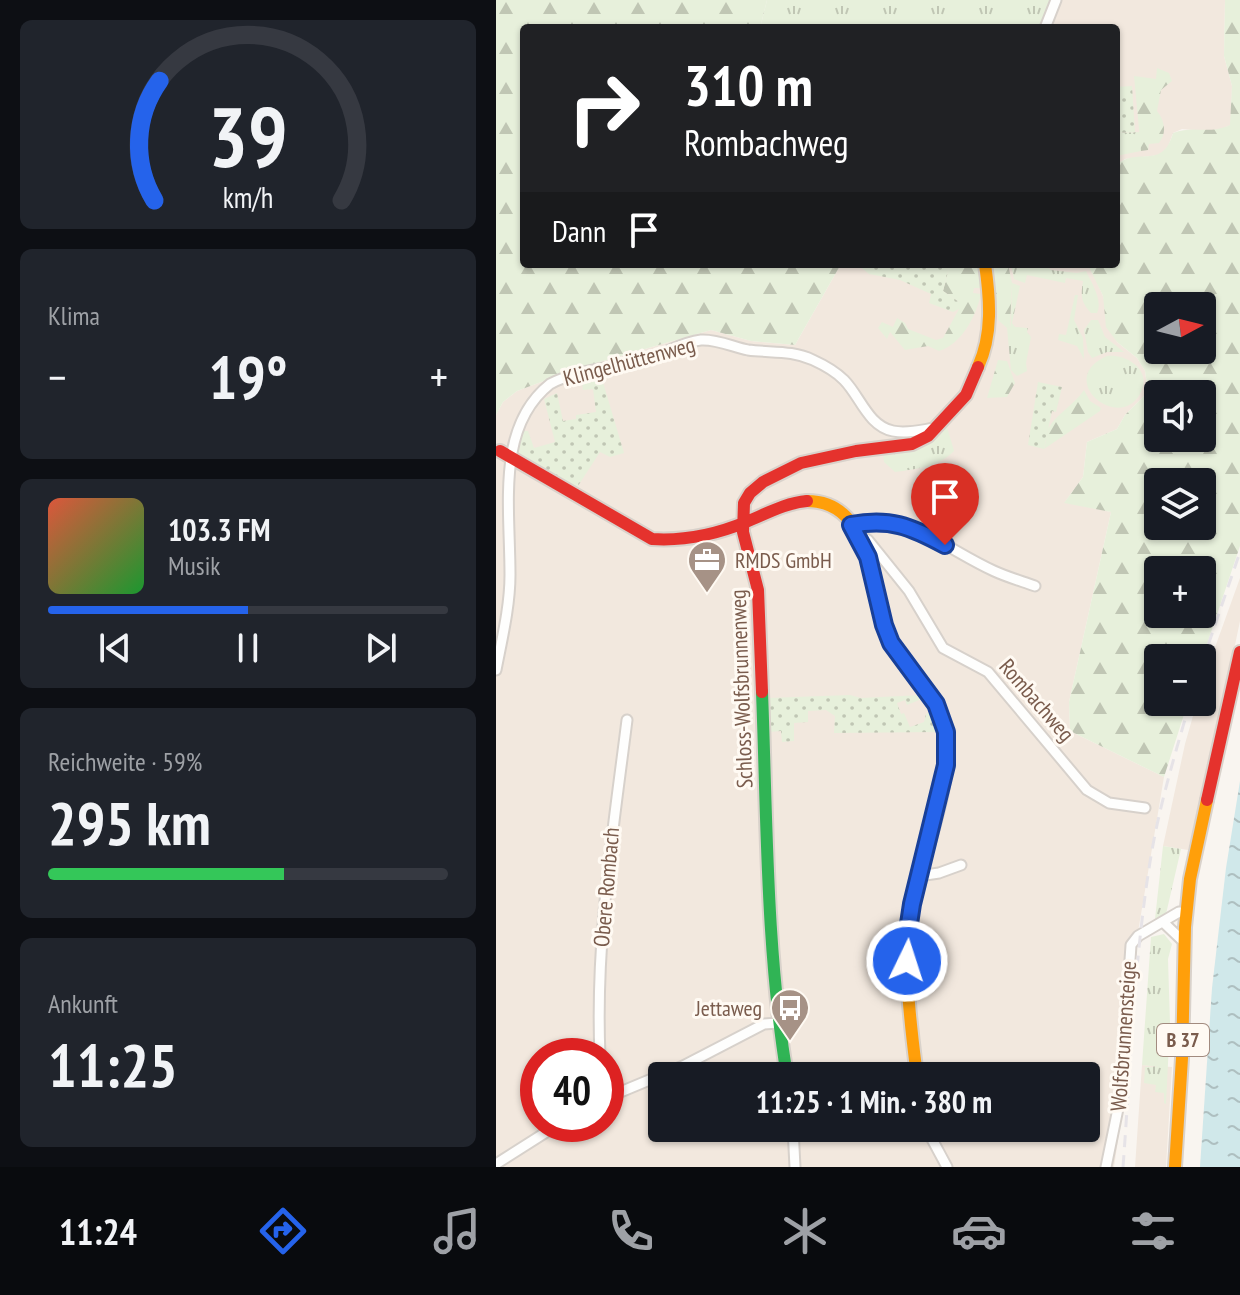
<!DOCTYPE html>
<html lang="de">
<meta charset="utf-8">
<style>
body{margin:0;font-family:"PT Sans Narrow",sans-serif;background:#20242c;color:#f1f3f6;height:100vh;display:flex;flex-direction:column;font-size:30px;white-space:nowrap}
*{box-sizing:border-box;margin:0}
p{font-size:26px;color:#9ea1a6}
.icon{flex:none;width:44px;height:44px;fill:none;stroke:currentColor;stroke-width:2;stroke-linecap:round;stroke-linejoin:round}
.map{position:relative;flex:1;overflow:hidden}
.side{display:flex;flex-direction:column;gap:20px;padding:20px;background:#0d0f14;width:496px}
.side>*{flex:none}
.top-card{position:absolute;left:24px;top:24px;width:600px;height:244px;border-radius:8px;box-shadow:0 2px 6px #0004;background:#202124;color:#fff;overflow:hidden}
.needle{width:52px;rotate:83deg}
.tools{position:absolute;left:648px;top:292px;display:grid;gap:16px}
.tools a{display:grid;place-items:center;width:72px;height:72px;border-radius:8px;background:#171b24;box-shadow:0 2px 6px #0004;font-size:40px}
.speed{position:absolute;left:24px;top:1038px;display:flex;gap:16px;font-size:40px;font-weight:700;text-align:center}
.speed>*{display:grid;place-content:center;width:104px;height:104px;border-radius:50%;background:#171b24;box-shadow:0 2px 6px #0004;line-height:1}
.speed .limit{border:12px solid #d22;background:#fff;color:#111}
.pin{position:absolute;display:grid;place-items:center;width:68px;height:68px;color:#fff;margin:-82px -34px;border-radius:50% 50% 50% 0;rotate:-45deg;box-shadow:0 0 8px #0007}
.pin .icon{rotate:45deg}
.me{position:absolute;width:88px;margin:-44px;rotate:4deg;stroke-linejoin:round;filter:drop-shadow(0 0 6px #0008)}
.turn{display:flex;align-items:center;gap:28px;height:168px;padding:0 32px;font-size:36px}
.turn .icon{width:104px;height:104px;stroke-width:2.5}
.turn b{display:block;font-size:56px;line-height:68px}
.then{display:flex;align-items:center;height:76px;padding:0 32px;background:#0003;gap:16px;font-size:30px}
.big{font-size:60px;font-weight:700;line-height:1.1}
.side .card{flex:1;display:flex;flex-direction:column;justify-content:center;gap:12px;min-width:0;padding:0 28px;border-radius:12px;background:#20242c}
.side .dial{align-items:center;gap:0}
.dial svg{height:208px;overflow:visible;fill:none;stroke:#363941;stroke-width:7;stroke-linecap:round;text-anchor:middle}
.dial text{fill:#f1f3f6;stroke:none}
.song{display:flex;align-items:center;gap:24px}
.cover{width:96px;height:96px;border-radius:12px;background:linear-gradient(135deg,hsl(10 70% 55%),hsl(130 70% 35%))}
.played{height:8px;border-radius:4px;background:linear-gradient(90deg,#2563eb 50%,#363941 50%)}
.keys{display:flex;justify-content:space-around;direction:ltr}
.heat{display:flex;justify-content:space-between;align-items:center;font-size:44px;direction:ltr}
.charge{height:12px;border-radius:6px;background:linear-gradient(90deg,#34c759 59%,#363941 0)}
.trip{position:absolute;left:152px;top:1062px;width:452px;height:80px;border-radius:8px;background:#171b24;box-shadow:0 2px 6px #0004;font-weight:700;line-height:80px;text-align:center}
.tab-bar{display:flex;height:128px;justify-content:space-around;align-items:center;background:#090b0e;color:#9ea1a6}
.tab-bar .icon{width:56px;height:56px}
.tab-bar .selected{color:#2563eb}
.tab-bar b{font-size:36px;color:#f1f3f6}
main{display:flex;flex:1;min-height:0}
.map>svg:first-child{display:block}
.residential{fill:#f2e8de;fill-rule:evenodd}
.grass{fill:url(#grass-tufts)}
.forest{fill:url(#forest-firs);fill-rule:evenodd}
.garden{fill:url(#garden-dots)}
.water{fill:url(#water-ripples)}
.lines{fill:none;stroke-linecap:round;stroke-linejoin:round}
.street-casing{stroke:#d7d1cb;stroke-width:13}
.fast-casing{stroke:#d9d2cb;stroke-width:16}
.slow-casing{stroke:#d9d2cb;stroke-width:16}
.jam-casing{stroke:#d9d2cb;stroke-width:16}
.street{stroke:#fefefd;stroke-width:9}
.fast{stroke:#30b455;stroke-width:12}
.slow{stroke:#ff9f0a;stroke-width:12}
.jam{stroke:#e5322d;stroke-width:12}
.rail{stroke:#e6e3e7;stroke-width:3;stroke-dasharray:12 8;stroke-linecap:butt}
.route-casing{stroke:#184099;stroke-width:20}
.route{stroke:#2563eb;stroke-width:14}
.labels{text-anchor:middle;stroke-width:6;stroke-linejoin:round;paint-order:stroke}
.shield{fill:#fffaf3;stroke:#a28b7f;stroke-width:2}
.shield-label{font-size:20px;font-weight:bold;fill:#7a5c4d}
.street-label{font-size:22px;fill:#7a5c4d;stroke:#fffaf3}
.poi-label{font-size:22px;fill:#7a5c4d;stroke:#fffaf3;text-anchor:start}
</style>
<main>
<section class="side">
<div class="card dial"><svg viewBox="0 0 100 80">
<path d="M14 69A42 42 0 1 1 86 69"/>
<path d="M14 69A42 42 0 0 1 16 23" stroke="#2563eb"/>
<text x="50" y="56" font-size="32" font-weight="700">39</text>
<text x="50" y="72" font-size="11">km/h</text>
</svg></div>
<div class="card"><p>Klima</p>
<div class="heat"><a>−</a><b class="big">19°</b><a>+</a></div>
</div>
<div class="card">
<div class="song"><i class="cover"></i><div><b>103.3 FM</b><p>Musik</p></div></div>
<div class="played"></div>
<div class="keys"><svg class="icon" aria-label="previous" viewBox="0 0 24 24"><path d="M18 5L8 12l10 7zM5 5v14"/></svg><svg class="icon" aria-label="pause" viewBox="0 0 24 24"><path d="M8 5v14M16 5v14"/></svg><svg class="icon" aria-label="next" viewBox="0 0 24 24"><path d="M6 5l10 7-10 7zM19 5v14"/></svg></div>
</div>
<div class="card"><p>Reichweite · 59%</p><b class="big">295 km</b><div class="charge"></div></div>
<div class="card"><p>Ankunft</p><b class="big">11:25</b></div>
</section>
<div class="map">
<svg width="744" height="1167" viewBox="0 0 744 1167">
<defs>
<pattern id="grass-tufts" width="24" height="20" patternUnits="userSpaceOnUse" patternTransform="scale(2)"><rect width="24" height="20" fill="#e7f0db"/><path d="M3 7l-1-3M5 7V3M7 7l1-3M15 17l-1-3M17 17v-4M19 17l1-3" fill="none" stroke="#c0c6b4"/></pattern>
<pattern id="forest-firs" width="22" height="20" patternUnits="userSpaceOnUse" patternTransform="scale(2)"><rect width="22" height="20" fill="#e7f0db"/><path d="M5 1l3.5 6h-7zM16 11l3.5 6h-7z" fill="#c0c6b4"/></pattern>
<pattern id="garden-dots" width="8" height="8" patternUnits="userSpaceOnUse" patternTransform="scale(2)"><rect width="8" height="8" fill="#e7f0db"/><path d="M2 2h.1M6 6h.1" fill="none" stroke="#c0c6b4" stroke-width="1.8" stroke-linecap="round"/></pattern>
<pattern id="water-ripples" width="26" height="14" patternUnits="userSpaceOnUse" patternTransform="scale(2)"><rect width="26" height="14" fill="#d0e8ea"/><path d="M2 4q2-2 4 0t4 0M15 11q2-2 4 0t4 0" fill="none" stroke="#aebfc0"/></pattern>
</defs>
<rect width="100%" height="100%" fill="#f9f5f0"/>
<path class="residential" d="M555,0H729L728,56L736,86L735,125L718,132L686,129L677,133L672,147L664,155L629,159L620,166V28H544Z
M345,264H593L607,296L621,342L641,358L649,371L651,384L648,396L629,415L621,429L591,442L587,477L569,502L615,512L573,702L574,731L668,777L642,932L628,1100L618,1167H0V415L7,402L21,391L83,368L215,330L255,341L299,345ZM42,1056H110V1124H42ZM166,1076H590V1128H166Z
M744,578V621L718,746L692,850L667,846L689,744L701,702H706V687L713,664Z
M646,1065L676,1067L670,1167H639Z"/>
<path class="grass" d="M271,0H555L544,28H264Z
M645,132V151L620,156V133Z
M515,264H547L555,270L581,273L590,271C596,284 607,300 601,313H595C584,301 585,295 587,281L570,278L569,283L531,275L529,283L518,279Z
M516,283L524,286L516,323L519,327L532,328L531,332L535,337L530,363L531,371L521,376L515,370L511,328L514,327L515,322Z
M579,295H582L578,320L587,338L588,359L581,346L562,340L563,334L570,335Z
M595,320H602L609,337L628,352H611L596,358L592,352L588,330Z
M611,356C632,354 657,371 644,394C622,433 558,379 611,356Z
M451,427L458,451C443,467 420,469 399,472L388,462L387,455C418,453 429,449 451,427Z
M667,846L685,849L670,914L659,919Z
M668,934L676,944L672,959L674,1023L670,1104L668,1103V1093L659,1092L660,1085L648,1083L649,1067H662L646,1065L655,937Z"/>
<path class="forest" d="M0,0H271L264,28H28V264H345L299,345L255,341L215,330L83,368L21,391L7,402L0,415Z
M729,0H744V546L706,659L662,658V702H692L668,777L574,731L573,702L615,512L568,503L587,477L591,442L621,429L629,415L648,396L651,384L649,371L641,358L621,342L610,327L607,296L593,267V264H620V166C640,145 666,172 677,133C698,125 712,135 734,125L736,86L728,56ZM706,306V350H662V306ZM706,394V438H662V394ZM706,482V526H662V482ZM706,570V614H662V570Z
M661,68L673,73L676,81L665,90L661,111C669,121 671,133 663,143L653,144L652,150L645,151L638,76L660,79Z
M454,264H484L485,288H478L477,293L485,294C480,316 466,344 443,351L432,346L409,350L394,332L391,339L382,328L386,322L397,327L401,318L409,323L412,329L440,340L447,338L463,309V302L447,291Z
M496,264H512L516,283L514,327L511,328L502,320Z
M502,360L511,361L519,383L511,397L491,398Z
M588,390L594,401L605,408L604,411L548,449C550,443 550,435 552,429C559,415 578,405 588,390Z"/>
<path class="garden" d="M636,86L639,132L620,133V87Z
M361,264H454L447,291L463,302V309L457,312L433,303L435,294L404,280L373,274Z
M106,379L128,453L114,457L104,452L80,489L17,450L14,441L17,430L32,431L38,448L59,442L48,399L61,393L67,421L80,419V415L100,412L97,389L87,390L86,383Z
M542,382L566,387L560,412L556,411L548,449L532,445Z
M354,695L365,698L426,695L428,698L411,705L409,700L401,703L405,714L408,713L414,727L428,722L430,714L437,711L444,732L338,733L339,716L330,710L312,711V722L298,723V741L286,742L285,731L273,732L272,698Z"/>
<path class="water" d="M744,781V1167H704L716,988L730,868Z"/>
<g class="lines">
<g class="street-casing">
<path id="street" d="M549,28L560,0
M355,525C417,514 446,547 498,571C511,577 525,581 539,586
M364,535L372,540L413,591L447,648L492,672L591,790L613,803L649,808
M0,670C6,639 14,606 14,575C14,505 0,427 54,384C82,369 118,368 148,360C167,355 185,342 205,340C221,339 237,347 252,350C275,353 296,350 317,360C328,365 339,371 348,380C364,396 372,426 397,431C411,434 425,430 439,428
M423,876L443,873L465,865
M668,923L688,942
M104,1056C99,942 117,832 131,720
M110,1098L187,1066L268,1024L282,1023
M297,1128L299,1167
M430,1128L451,1167
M0,1164L63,1124
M610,1167L625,1094L635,945L642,936L683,912L690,913"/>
</g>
<g class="fast-casing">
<path id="fast" d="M266,692C271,820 270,949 291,1076"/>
</g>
<g class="slow-casing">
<path id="slow" d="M482,367C497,334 494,299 489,264
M311,501C382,501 373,603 397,647C413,677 446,697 450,734C455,793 427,850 416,906C406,963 414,1020 421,1076
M679,1167L686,1058L689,927L694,879L711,800"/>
</g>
<g class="jam-casing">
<path id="jam" d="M4,451L156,539C187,541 221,534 250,522C270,514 289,503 311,501
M266,692L262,590L247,532L248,503L254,493L267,482L305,463L360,451L416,444L432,436L470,395L482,367
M711,800L744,652"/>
</g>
<use href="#street" class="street"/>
<use href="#fast" class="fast"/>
<use href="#slow" class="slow"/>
<use href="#jam" class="jam"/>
<path class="rail" d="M706,663L744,552
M627,1167C635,1061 638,955 656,850C665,800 680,751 694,702"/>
</g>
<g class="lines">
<g class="route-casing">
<path id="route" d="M411,961V937L416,904L450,765V732L440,704L395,643L388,625L372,557L355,525C394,518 414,526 449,545"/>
</g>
<use href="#route" class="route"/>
</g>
<defs>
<g id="office-pin" transform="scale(2)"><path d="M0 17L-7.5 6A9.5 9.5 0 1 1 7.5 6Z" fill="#a69286" stroke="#fffaf3"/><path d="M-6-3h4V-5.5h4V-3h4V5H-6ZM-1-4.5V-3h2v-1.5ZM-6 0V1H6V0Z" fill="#fff"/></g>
<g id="bus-pin" transform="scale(2)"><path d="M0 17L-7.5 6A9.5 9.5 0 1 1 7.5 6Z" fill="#a69286" stroke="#fffaf3"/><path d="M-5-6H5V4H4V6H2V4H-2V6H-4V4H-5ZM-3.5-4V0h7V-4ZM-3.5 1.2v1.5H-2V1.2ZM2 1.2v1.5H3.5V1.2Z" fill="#fff"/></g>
</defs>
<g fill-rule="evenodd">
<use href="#office-pin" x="211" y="560"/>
<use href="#bus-pin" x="294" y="1008"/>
</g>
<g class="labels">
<rect class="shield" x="661" y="1024" width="52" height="32" rx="6"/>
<g class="shield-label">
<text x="687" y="1047">B 37</text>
</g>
<g class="street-label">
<text transform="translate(133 361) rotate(-15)" y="8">Klingelhüttenweg</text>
<text transform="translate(245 689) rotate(-92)" y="8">Schloss-Wolfsbrunnenweg</text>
<text transform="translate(541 700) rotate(49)" y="8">Rombachweg</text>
<text transform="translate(110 887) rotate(-85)" y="8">Obere Rombach</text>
<text transform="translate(627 1036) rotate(-86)" y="8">Wolfsbrunnensteige</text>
</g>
<g class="poi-label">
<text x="239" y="568">RMDS GmbH</text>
<text x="266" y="1016" text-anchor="end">Jettaweg</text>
</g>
</g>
</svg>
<div class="tools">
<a><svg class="needle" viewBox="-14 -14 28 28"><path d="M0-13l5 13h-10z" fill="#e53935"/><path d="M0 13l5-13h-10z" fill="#9ea1a6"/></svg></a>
<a><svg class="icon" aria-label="sound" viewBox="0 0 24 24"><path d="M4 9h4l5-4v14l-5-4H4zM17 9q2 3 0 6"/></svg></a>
<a><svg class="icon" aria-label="layers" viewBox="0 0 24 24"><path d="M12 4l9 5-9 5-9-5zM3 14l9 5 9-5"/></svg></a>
<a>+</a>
<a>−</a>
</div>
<div class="speed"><div class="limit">40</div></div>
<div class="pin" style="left:449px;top:545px;background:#d93025"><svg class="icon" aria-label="arrive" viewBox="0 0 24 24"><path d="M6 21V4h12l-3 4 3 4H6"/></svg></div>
<svg class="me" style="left:411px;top:961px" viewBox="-20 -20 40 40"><circle r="17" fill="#2563eb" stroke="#fff" stroke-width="3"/><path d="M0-11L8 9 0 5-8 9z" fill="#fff"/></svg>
<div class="trip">11:25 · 1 Min. · 380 m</div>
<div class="top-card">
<div class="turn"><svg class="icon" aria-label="right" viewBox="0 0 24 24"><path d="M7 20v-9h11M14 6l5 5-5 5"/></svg><div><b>310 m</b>Rombachweg</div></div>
<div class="then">Dann<svg class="icon" aria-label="arrive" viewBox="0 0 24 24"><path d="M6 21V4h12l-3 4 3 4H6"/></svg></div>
</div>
</div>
</main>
<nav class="tab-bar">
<b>11:24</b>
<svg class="icon selected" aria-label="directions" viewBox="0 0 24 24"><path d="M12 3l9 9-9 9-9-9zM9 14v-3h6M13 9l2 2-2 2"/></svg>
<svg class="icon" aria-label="music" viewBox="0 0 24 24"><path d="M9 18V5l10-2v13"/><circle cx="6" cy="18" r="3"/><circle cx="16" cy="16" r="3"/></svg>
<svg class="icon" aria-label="phone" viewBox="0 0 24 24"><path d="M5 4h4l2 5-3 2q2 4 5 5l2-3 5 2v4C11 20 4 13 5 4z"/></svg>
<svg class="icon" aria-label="climate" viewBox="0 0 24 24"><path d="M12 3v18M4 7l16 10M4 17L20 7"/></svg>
<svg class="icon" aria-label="car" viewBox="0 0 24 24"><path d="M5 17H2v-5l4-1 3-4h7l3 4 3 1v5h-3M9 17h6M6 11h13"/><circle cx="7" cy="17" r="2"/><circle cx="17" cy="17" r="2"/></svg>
<svg class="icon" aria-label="filters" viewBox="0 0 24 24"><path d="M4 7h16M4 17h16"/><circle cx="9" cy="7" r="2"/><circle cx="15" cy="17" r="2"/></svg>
</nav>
